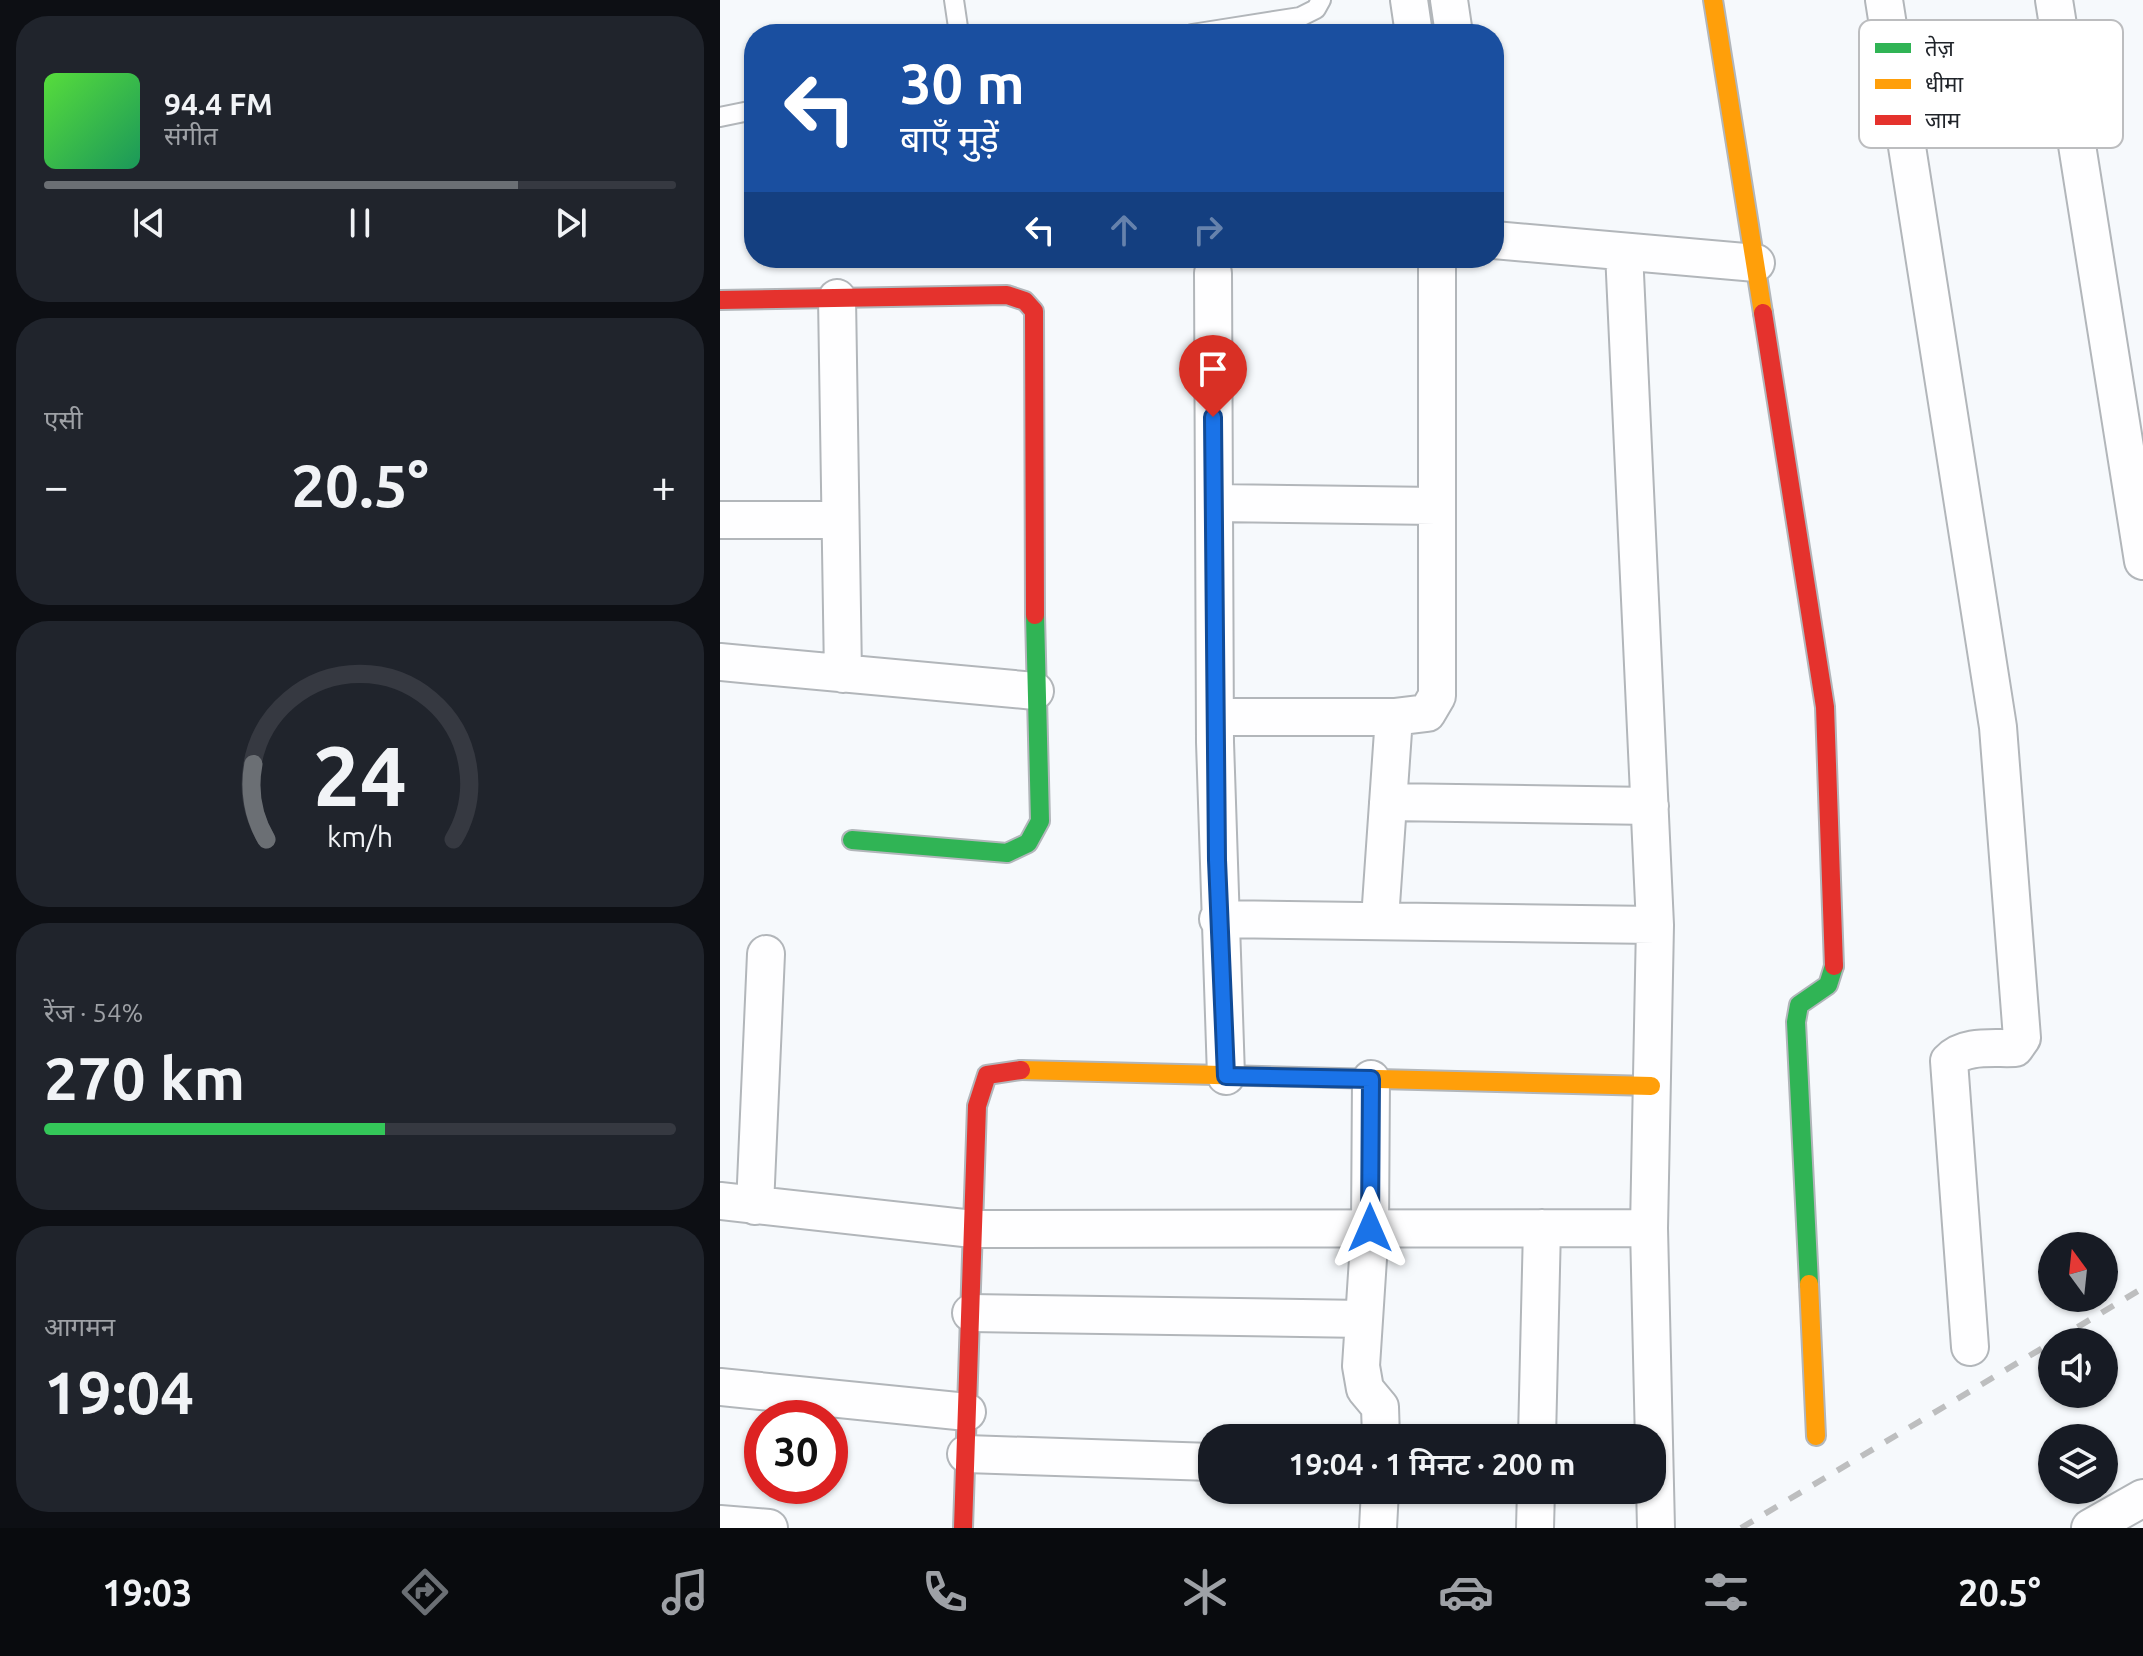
<!DOCTYPE html>
<html lang="hi">
<meta charset="utf-8">
<style>
body{margin:0;font-family:Ubuntu,"Noto Sans Devanagari",sans-serif;background:#20242c;color:#f1f3f6;height:100vh;display:flex;flex-direction:column;font-size:30px;white-space:nowrap}
*{box-sizing:border-box;margin:0}
p{font-size:26px;color:#9ea1a6}
.icon{flex:none;width:44px;height:44px;fill:none;stroke:currentColor;stroke-width:2;stroke-linecap:round;stroke-linejoin:round}
.map{position:relative;flex:1;overflow:hidden}
.drawer{display:flex;flex-direction:column;gap:16px;padding:16px;background:#0d0f14;width:720px}
.drawer>*{flex:none}
.banner{position:absolute;left:24px;top:24px;width:760px;height:244px;border-radius:32px;box-shadow:0 2px 6px #0004;background:#1a4fa0;color:#fff;overflow:hidden}
.needle{width:52px;rotate:345deg}
.controls{position:absolute;left:1318px;top:1232px;display:grid;gap:16px}
.controls a{display:grid;place-items:center;width:80px;height:80px;border-radius:50%;background:#171b24;box-shadow:0 2px 6px #0004;font-size:40px}
.speed{position:absolute;left:24px;top:1400px;display:flex;gap:16px;font-size:40px;font-weight:700;text-align:center}
.speed>*{display:grid;place-content:center;width:104px;height:104px;border-radius:50%;background:#171b24;box-shadow:0 2px 6px #0004;line-height:1}
.speed .limit{border:12px solid #d22;background:#fff;color:#111}
.pin{position:absolute;display:grid;place-items:center;width:68px;height:68px;color:#fff;margin:-82px -34px;border-radius:50% 50% 50% 0;rotate:-45deg;box-shadow:0 0 8px #0007}
.pin .icon{rotate:45deg}
.me{position:absolute;width:88px;margin:-44px;rotate:0deg;stroke-linejoin:round;filter:drop-shadow(0 0 6px #0008)}
.turn{display:flex;align-items:center;gap:28px;height:168px;padding:0 24px;font-size:36px}
.turn .icon{width:104px;height:104px;stroke-width:2.5}
.turn b{display:block;font-size:56px;line-height:68px}
.lanes{display:flex;align-items:center;height:76px;padding:0 24px;background:#0003;justify-content:center;gap:40px;direction:ltr}
.lanes .off{opacity:.35}
.big{font-size:60px;font-weight:600;line-height:1.1}
.drawer .card{flex:1;display:flex;flex-direction:column;justify-content:center;gap:12px;min-width:0;padding:0 28px;border-radius:32px;background:#20242c}
.drawer .dial{align-items:center;gap:0}
.dial svg{height:208px;overflow:visible;fill:none;stroke:#363941;stroke-width:7;stroke-linecap:round;text-anchor:middle}
.dial text{fill:#f1f3f6;stroke:none}
.song{display:flex;align-items:center;gap:24px}
.cover{width:96px;height:96px;border-radius:12px;background:linear-gradient(135deg,hsl(110 70% 55%),hsl(150 70% 35%))}
.played{height:8px;border-radius:4px;background:linear-gradient(90deg,#6b6f74 75%,#363941 75%)}
.keys{display:flex;justify-content:space-around;direction:ltr}
.heat{display:flex;justify-content:space-between;align-items:center;font-size:44px;direction:ltr}
.charge{height:12px;border-radius:6px;background:linear-gradient(90deg,#34c759 54%,#363941 0)}
.trip{position:absolute;left:478px;top:1424px;width:468px;height:80px;border-radius:32px;background:#171b24;box-shadow:0 2px 6px #0004;font-weight:600;line-height:80px;text-align:center}
.tabs{display:flex;height:128px;justify-content:space-around;align-items:center;background:#090b0e;color:#9ea1a6}
.tabs .icon{width:56px;height:56px}
.tabs .current{color:#6b6f74}
.tabs b{font-size:36px;color:#f1f3f6}
main{display:flex;flex:1;min-height:0}
.map>svg:first-child{display:block}
.lines{fill:none;stroke-linecap:round;stroke-linejoin:round}
.lane-casing{stroke:#b2b6ba;stroke-width:22}
.street-casing{stroke:#b2b6ba;stroke-width:40}
.fast-casing{stroke:#b2b6ba;stroke-width:22}
.slow-casing{stroke:#b2b6ba;stroke-width:22}
.jam-casing{stroke:#b2b6ba;stroke-width:22}
.lane{stroke:#fefeff;stroke-width:18}
.street{stroke:#fefeff;stroke-width:36}
.fast{stroke:#30b455;stroke-width:18}
.slow{stroke:#ff9f0a;stroke-width:18}
.jam{stroke:#e5322d;stroke-width:18}
.rail{stroke:#bdbebf;stroke-width:6;stroke-dasharray:14 14;stroke-linecap:butt}
.route-casing{stroke:#114b97;stroke-width:20}
.route{stroke:#1a73e8;stroke-width:14}
.key{fill:#fff;stroke:#bcbdbf;stroke-width:2}
.key-label{font-size:22px;fill:#20242a}
</style>
<main>
<section class="drawer">
<div class="card">
<div class="song"><i class="cover"></i><div><b>94.4 FM</b><p>संगीत</p></div></div>
<div class="played"></div>
<div class="keys"><svg class="icon" aria-label="previous" viewBox="0 0 24 24"><path d="M18 5L8 12l10 7zM5 5v14"/></svg><svg class="icon" aria-label="pause" viewBox="0 0 24 24"><path d="M8 5v14M16 5v14"/></svg><svg class="icon" aria-label="next" viewBox="0 0 24 24"><path d="M6 5l10 7-10 7zM19 5v14"/></svg></div>
</div>
<div class="card"><p>एसी</p>
<div class="heat"><a>−</a><b class="big">20.5°</b><a>+</a></div>
</div>
<div class="card dial"><svg viewBox="0 0 100 80">
<path d="M14 69A42 42 0 1 1 86 69"/>
<path d="M14 69A42 42 0 0 1 9 40" stroke="#6b6f74"/>
<text x="50" y="56" font-size="32" font-weight="700">24</text>
<text x="50" y="72" font-size="11">km/h</text>
</svg></div>
<div class="card"><p>रेंज · 54%</p><b class="big">270 km</b><div class="charge"></div></div>
<div class="card"><p>आगमन</p><b class="big">19:04</b></div>
</section>
<div class="map">
<svg width="1423" height="1528" viewBox="0 0 1423 1528">
<rect width="100%" height="100%" fill="#f6f9fc"/>
<g class="lines">
<g class="lane-casing">
<path id="lane" d="M234,0L239,34
M472,34L580,17L596,9L601,0
M0,117L34,110"/>
</g>
<g class="street-casing">
<path id="street" d="M689,0L694,34
M729,0L734,34
M1164,0L1278,727L1301,1025L1302,1038L1295,1048C1274,1049 1244,1044 1229,1061L1250,1347
M1334,0L1423,561
M774,240L1036,263
M904,252L935,925L929,1228L936,1528
M493,273L495,742L506,1076
M117,298L123,674
M494,503L716,506
M0,520H119
M0,662L315,691
M495,717H674
M668,802L930,806
M498,919L935,925
M660,919L674,717L707,713L717,696V258
M651,1079L650,1228L641,1366L645,1389L660,1407L661,1438
M0,1201L253,1229L929,1228
M35,1206L46,954
M251,1313L644,1319
M0,1387L247,1412
M817,1438L822,1228
M246,1454L492,1462
M0,1524L49,1528
M658,1528L660,1490
M815,1528L816,1490
M1370,1528L1423,1498"/>
</g>
<g class="fast-casing">
<path id="fast" d="M132,840L287,853L308,843L320,821L315,615
M1089,1284L1076,1022L1079,1005L1108,985L1114,966"/>
</g>
<g class="slow-casing">
<path id="slow" d="M993,0L1043,313
M301,1070L931,1086
M1089,1284L1096,1436"/>
</g>
<g class="jam-casing">
<path id="jam" d="M0,300L287,295L305,301L314,311L315,615
M1043,313L1105,707L1114,966
M243,1528L257,1106L267,1075L301,1070"/>
</g>
<use href="#lane" class="lane"/>
<use href="#street" class="street"/>
<use href="#fast" class="fast"/>
<use href="#slow" class="slow"/>
<use href="#jam" class="jam"/>
<path class="rail" d="M1021,1528L1423,1288"/>
</g>
<g class="lines">
<g class="route-casing">
<path id="route" d="M493,417L497,860L506,1076L651,1079L650,1228"/>
</g>
<use href="#route" class="route"/>
</g>
<rect x="1139" y="20" width="264" height="128" rx="12" class="key"/>
<rect x="1155" y="43" width="36" height="10" fill="#30b455"/>
<rect x="1155" y="79" width="36" height="10" fill="#ff9f0a"/>
<rect x="1155" y="115" width="36" height="10" fill="#e5322d"/>
<g class="key-label">
<text x="1205" y="56">तेज़</text>
<text x="1205" y="92">धीमा</text>
<text x="1205" y="128">जाम</text>
</g>
</svg>
<div class="controls">
<a><svg class="needle" viewBox="-14 -14 28 28"><path d="M0-13l5 13h-10z" fill="#e53935"/><path d="M0 13l5-13h-10z" fill="#9ea1a6"/></svg></a>
<a><svg class="icon" aria-label="sound" viewBox="0 0 24 24"><path d="M4 9h4l5-4v14l-5-4H4zM17 9q2 3 0 6"/></svg></a>
<a><svg class="icon" aria-label="layers" viewBox="0 0 24 24"><path d="M12 4l9 5-9 5-9-5zM3 14l9 5 9-5"/></svg></a>
</div>
<div class="speed"><div class="limit">30</div></div>
<div class="pin" style="left:493px;top:417px;background:#d93025"><svg class="icon" aria-label="arrive" viewBox="0 0 24 24"><path d="M6 21V4h12l-3 4 3 4H6"/></svg></div>
<svg class="me" style="left:650px;top:1228px" viewBox="-20 -20 40 40"><path d="M0-17L14 15 0 8-14 15z" fill="#1a73e8" stroke="#fff" stroke-width="4"/></svg>
<div class="trip">19:04 · 1 मिनट · 200 m</div>
<div class="banner">
<div class="turn"><svg class="icon" aria-label="left" viewBox="0 0 24 24"><path d="M17 20v-9H6M10 6l-5 5 5 5"/></svg><div><b>30 m</b>बाएँ मुड़ें</div></div>
<div class="lanes"><svg class="icon" aria-label="left" viewBox="0 0 24 24"><path d="M17 20v-9H6M10 6l-5 5 5 5"/></svg><svg class="icon off" aria-label="ahead" viewBox="0 0 24 24"><path d="M12 20V5M6 11l6-6 6 6"/></svg><svg class="icon off" aria-label="right" viewBox="0 0 24 24"><path d="M7 20v-9h11M14 6l5 5-5 5"/></svg></div>
</div>
</div>
</main>
<nav class="tabs">
<b>19:03</b>
<svg class="icon current" aria-label="directions" viewBox="0 0 24 24"><path d="M12 3l9 9-9 9-9-9zM9 14v-3h6M13 9l2 2-2 2"/></svg>
<svg class="icon" aria-label="music" viewBox="0 0 24 24"><path d="M9 18V5l10-2v13"/><circle cx="6" cy="18" r="3"/><circle cx="16" cy="16" r="3"/></svg>
<svg class="icon" aria-label="phone" viewBox="0 0 24 24"><path d="M5 4h4l2 5-3 2q2 4 5 5l2-3 5 2v4C11 20 4 13 5 4z"/></svg>
<svg class="icon" aria-label="climate" viewBox="0 0 24 24"><path d="M12 3v18M4 7l16 10M4 17L20 7"/></svg>
<svg class="icon" aria-label="car" viewBox="0 0 24 24"><path d="M5 17H2v-5l4-1 3-4h7l3 4 3 1v5h-3M9 17h6M6 11h13"/><circle cx="7" cy="17" r="2"/><circle cx="17" cy="17" r="2"/></svg>
<svg class="icon" aria-label="filters" viewBox="0 0 24 24"><path d="M4 7h16M4 17h16"/><circle cx="9" cy="7" r="2"/><circle cx="15" cy="17" r="2"/></svg>
<b>20.5°</b>
</nav>
